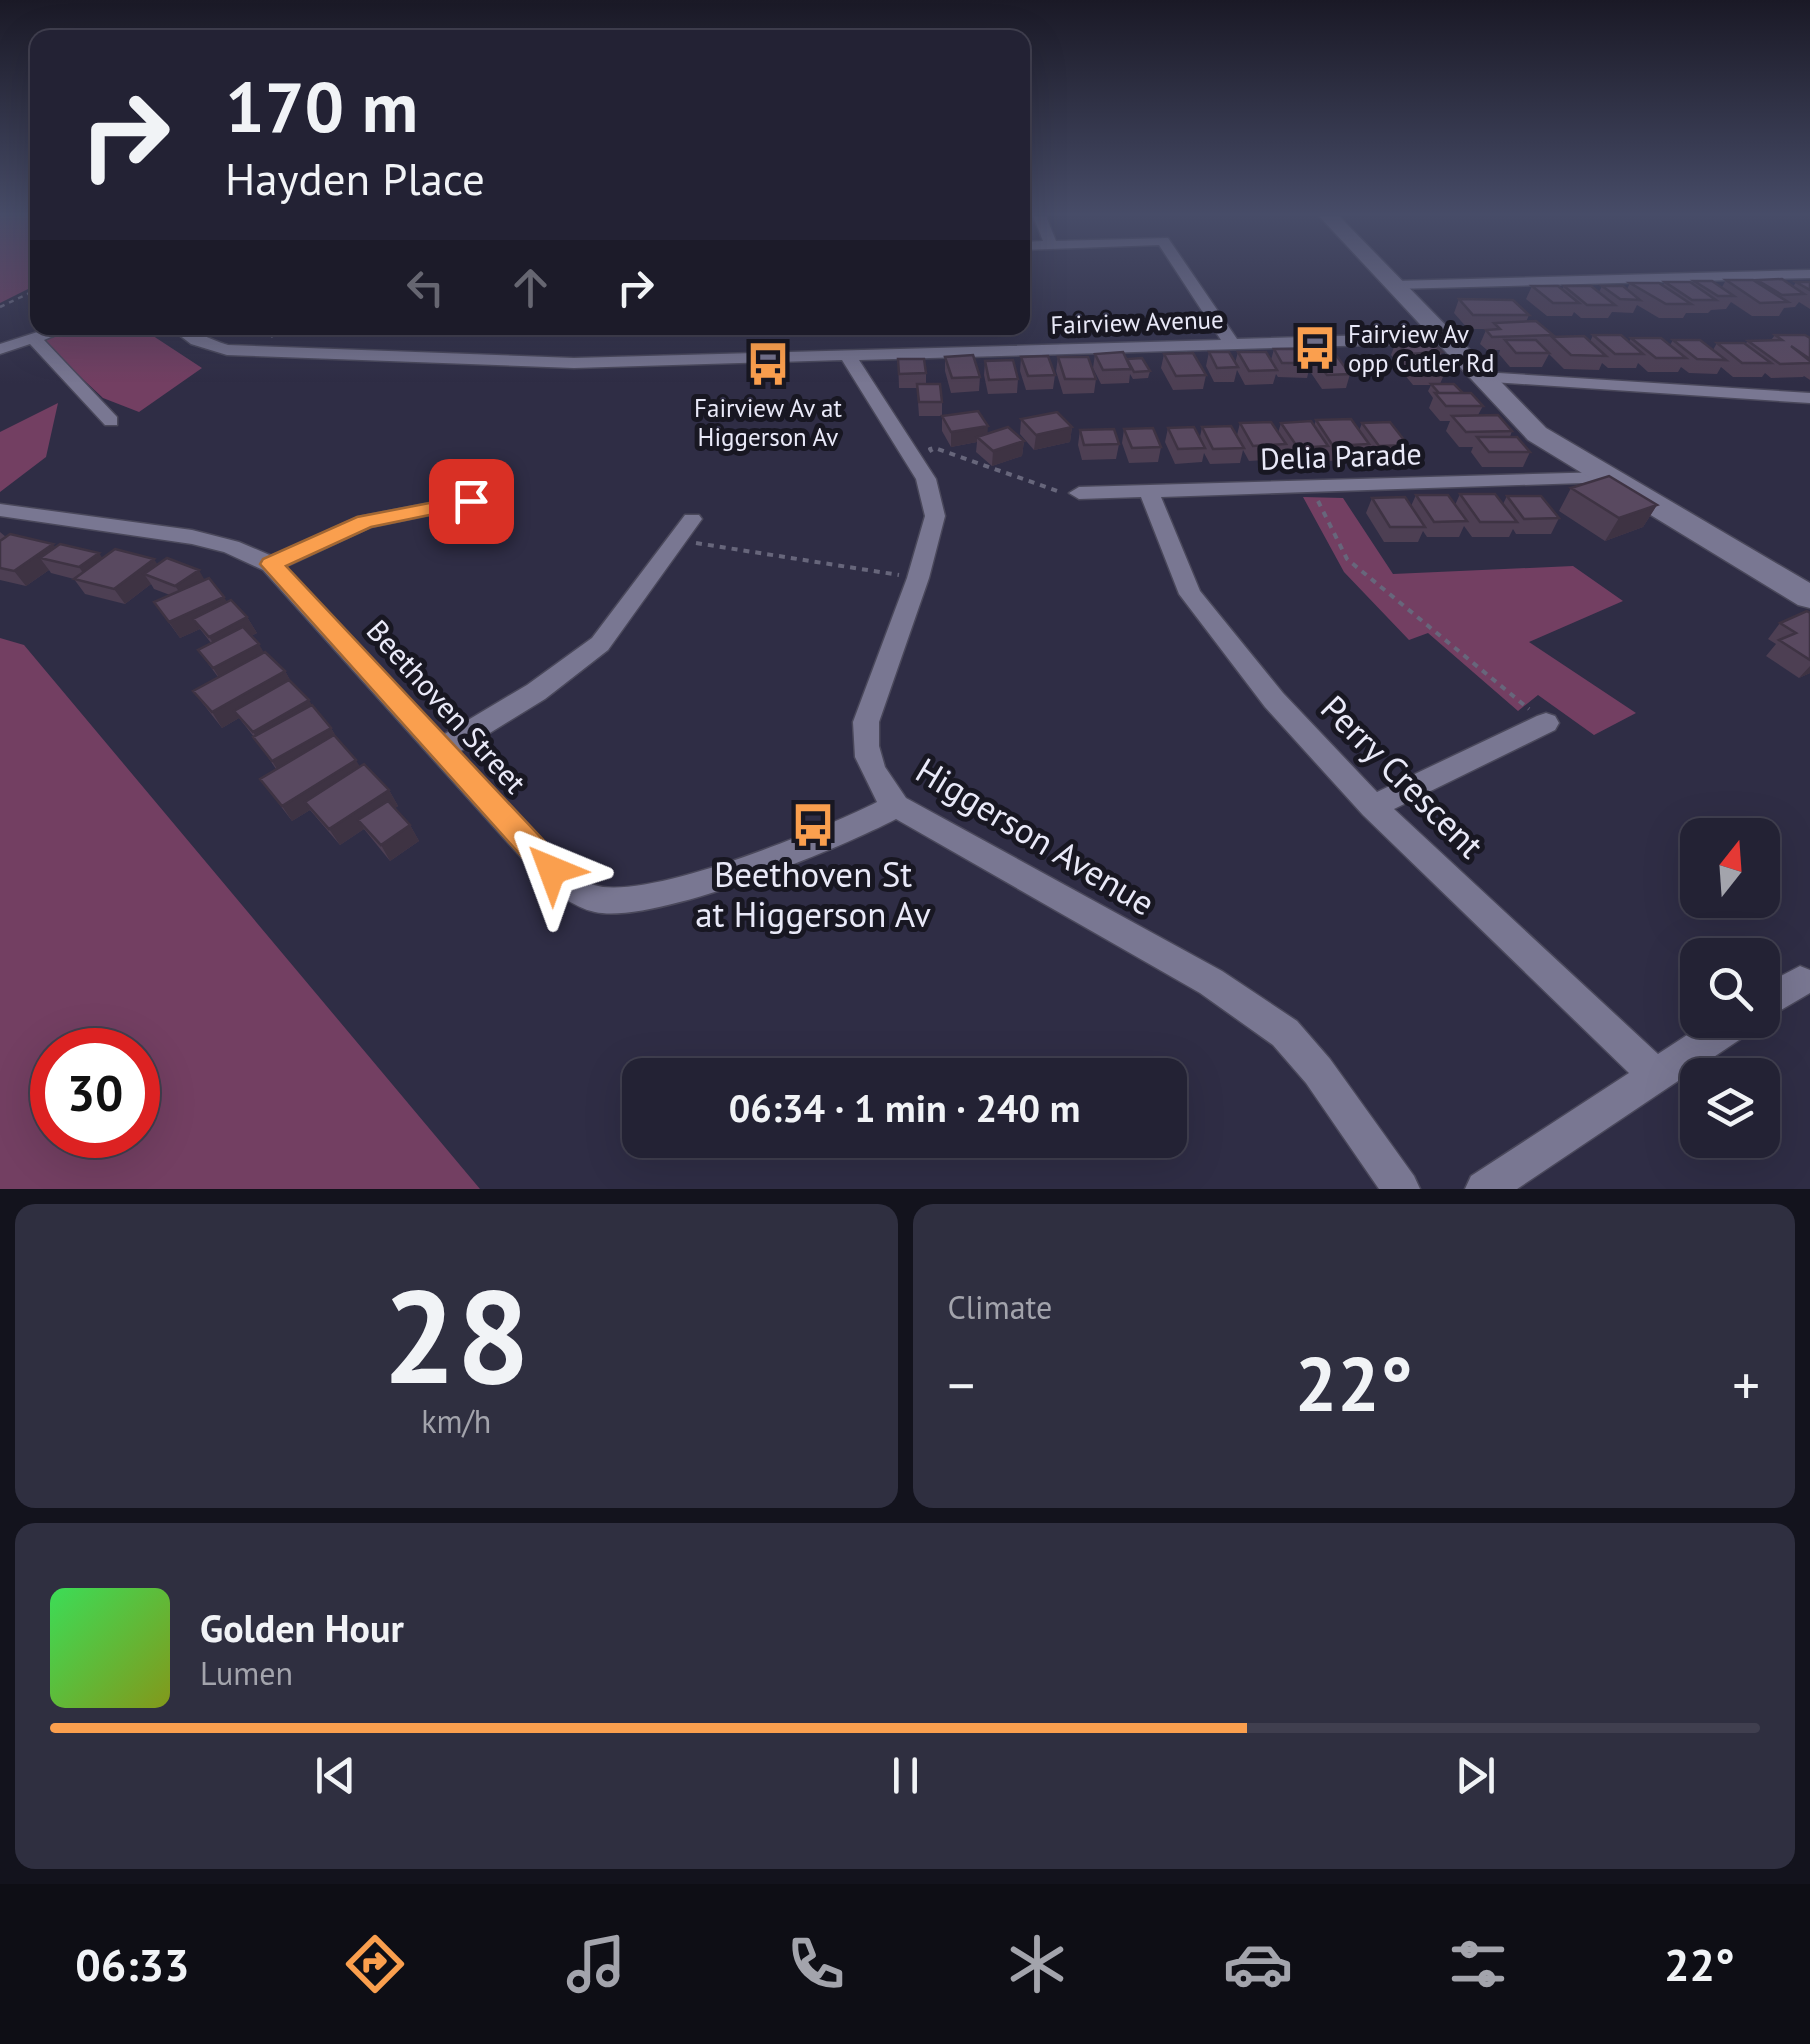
<!DOCTYPE html>
<meta charset="utf-8">
<style>
body{margin:0;font-family:"PT Sans",sans-serif;background:#2f2f40;color:#f1f3f6;height:100vh;display:flex;flex-direction:column;font-size:38px;white-space:nowrap}
*{box-sizing:border-box;margin:0}
p{font-size:32px;color:#a3a4ac}
.icon{flex:none;width:55px;height:55px;fill:none;stroke:currentColor;stroke-width:2;stroke-linecap:round;stroke-linejoin:round}
.map{position:relative;height:1189px;overflow:hidden}
.sheet{display:flex;flex-direction:column;gap:15px;padding:15px;background:#13131d;flex:1}
.sheet>*{flex:none}
.hud{position:absolute;left:30px;top:30px;width:1000px;height:305px;border-radius:20px;box-shadow:0 10px 40px #0002,0 0 0 2px #403f4f;background:#232234;color:#f1f3f6;overflow:hidden}
.needle{width:65px;rotate:17deg}
.fabs{position:absolute;left:1680px;top:818px;display:grid;gap:20px}
.fabs a{display:grid;place-items:center;width:100px;height:100px;border-radius:20px;background:#232234;box-shadow:0 10px 40px #0002,0 0 0 2px #403f4f;font-size:50px}
.speed{position:absolute;left:30px;top:1028px;display:flex;gap:20px;font-size:50px;font-weight:700;text-align:center}
.speed>*{display:grid;place-content:center;width:130px;height:130px;border-radius:50%;background:#232234;box-shadow:0 10px 40px #0002,0 0 0 2px #403f4f;line-height:1}
.speed .limit{border:15px solid #d22;background:#fff;color:#111}
.pin{position:absolute;display:grid;place-items:center;width:85px;height:85px;color:#fff;margin:-42px;border-radius:20px;box-shadow:0 5px 15px #0006}
.me{position:absolute;width:110px;margin:-55px;rotate:316deg;stroke-linejoin:round;filter:drop-shadow(0 0 8px #0008)}
.turn{display:flex;align-items:center;gap:35px;height:210px;padding:0 30px;font-size:45px}
.turn .icon{width:130px;height:130px;stroke-width:2.5}
.turn b{display:block;font-size:70px;line-height:85px}
.lanes{display:flex;align-items:center;height:95px;padding:0 30px;background:#0003;justify-content:center;gap:50px;direction:ltr}
.lanes .off{opacity:.35}
.big{font-size:75px;font-weight:700;line-height:1.1}
.sheet .widget{flex:1;display:flex;flex-direction:column;justify-content:center;gap:15px;min-width:0;padding:0 35px;border-radius:20px;background:#2f2f40}
.sheet .dial{align-items:center;gap:0}
.dial b{font-size:130px;line-height:1}
.song{display:flex;align-items:center;gap:30px}
.cover{width:120px;height:120px;border-radius:15px;background:linear-gradient(135deg,hsl(130 70% 55%),hsl(70 70% 35%))}
.played{height:10px;border-radius:5px;background:linear-gradient(90deg,#fa9f4e 70%,#403f4f 70%)}
.keys{display:flex;justify-content:space-around;direction:ltr}
.heat{display:flex;justify-content:space-between;align-items:center;font-size:55px;direction:ltr}
.sheet .tiles{flex:1;display:grid;gap:15px;grid-template-columns:1fr 1fr}
.widget:last-child{grid-column:span 2}
.trip{position:absolute;left:622px;top:1058px;width:565px;height:100px;border-radius:20px;background:#232234;box-shadow:0 10px 40px #0002,0 0 0 2px #403f4f;font-weight:700;line-height:100px;text-align:center}
.dock{display:flex;height:160px;justify-content:space-around;align-items:center;background:#0e0e15;color:#a3a4ac}
.dock .icon{width:70px;height:70px}
.dock .current{color:#fa9f4e}
.dock b{font-size:45px;color:#f1f3f6}
.map>svg:first-child{display:block}
.green{fill:#733f62;fill-rule:evenodd}
.lines{fill:none;stroke-linecap:round;stroke-linejoin:round}
.street-casing{stroke:#4a485b;stroke-width:3}
.secondary-casing{stroke:#4a485b;stroke-width:3}
.path-far1{stroke:#67667b;stroke-width:2.5;stroke-dasharray:5 5;stroke-linecap:butt}
.path{stroke:#67667b;stroke-width:4;stroke-dasharray:6 6;stroke-linecap:butt}
.street{fill:#797792;fill-rule:evenodd}
.secondary{fill:#797792;fill-rule:evenodd}
.wall{fill:#4d3f53}
.shaded-wall{fill:#3e3343}
.building{fill:#594960;stroke:#3e3343;stroke-width:2.5}
.route{fill:#fa9f4e;stroke:#a26733;stroke-width:2.5}
.labels{text-anchor:middle;stroke-width:10;stroke-linejoin:round;paint-order:stroke}
.far-street-label{font-size:25px;fill:#e9e9f8;stroke:#181722}
.far-poi-label{font-size:25px;fill:#e9e9f8;stroke:#181722;text-anchor:start}
.street-label{font-size:30px;fill:#e9e9f8;stroke:#181722}
.near-street-label{font-size:35px;fill:#e9e9f8;stroke:#181722}
.near-poi-label{font-size:35px;fill:#e9e9f8;stroke:#181722}
</style>
<div class="map">
<svg width="1810" height="1189" viewBox="0 0 1810 1189">
<rect width="100%" height="100%" fill="#2f2d45"/>
<path class="green" d="M0,216H37L38,284L0,303Z
M82,328H141L202,368L139,412L103,398L42,341Z
M58,403L46,457L0,492V432Z
M1303,497L1343,498L1393,574L1573,566L1623,601L1529,642L1636,713L1594,735L1538,695L1518,711L1428,633L1409,640L1344,572Z
M0,638L24,645L480,1189H0ZM138,1050V1135H52V1050Z"/>
<g class="lines">
<g class="street-casing">
<path id="street" d="M1033,216H1046L1056,241L1168,238L1237,339L1444,333L1452,338L1444,343L859,360L936,479L945,516L929,578L879,722V746L885,767L906,798L1222,971L1297,1021L1330,1059L1414,1176L1420,1189H1379L1306,1083L1273,1045L1200,993L896,819C839,849 654,925 595,912C572,907 553,891 537,875L263,570L224,552L192,544L0,516V504L192,530L239,542L272,556L358,517L471,495L478,497L481,501L478,505L371,527L285,567L443,735L527,685L592,638L685,515H699L702,519L608,650L545,699L459,752C487,782 560,873 594,885C646,902 826,828 877,802L855,757L853,722L907,578L925,516L916,479L842,360L574,368L227,355L191,344L170,328C191,327 208,339 228,345L574,358L1221,340L1159,245L1022,250V242L1043,241Z
M1810,270V278L1395,289L1388,285L1395,281Z
M50,328H72L44,340L117,417V425H105L30,344L0,354V344Z
M1483,372L1810,393V403L1477,381L1474,377Z
M1605,472L1615,478L1612,482L1161,497L1200,591L1283,693L1377,792L1537,716L1546,713L1555,716L1559,723L1555,730L1394,809L1658,1054L1710,1020H1756L1751,1032L1517,1189H1465L1471,1176L1629,1073L1363,815L1265,707L1179,594L1141,497L1079,499L1069,493L1079,487Z
M1800,966L1810,970V993L1762,1021L1760,1020L1762,986Z"/>
</g>
<g class="secondary-casing">
<path id="secondary" d="M1319,216H1339L1546,428L1810,583V608L1798,605L1528,440Z"/>
</g>
<path class="path-far1" d="M0,307L38,289
M271,337L283,328"/>
<path class="path" d="M932,452L930,449L935,448L1060,492
M1318,501L1347,559L1529,709
M696,543L899,575"/>
<use href="#street" class="street"/>
<use href="#secondary" class="secondary"/>
</g>
<path class="wall" d="M1726,280L1756,282L1757,280L1793,287L1796,282H1810V309L1799,302L1795,307L1784,308L1779,316H1752L1731,302L1726,309L1711,310L1708,313H1686L1683,318H1659L1637,305L1633,313L1612,312L1608,318H1581L1574,312L1572,316H1547L1526,299L1532,286L1562,289L1564,286L1599,292L1602,286L1627,289L1630,283L1663,285L1665,282L1693,284L1694,281L1722,287Z
M1459,299L1529,315L1526,322L1553,335V337L1590,342L1593,335L1629,342L1631,338L1670,345L1673,340L1713,350L1717,343L1745,344L1748,341L1771,340L1775,335L1810,338V380L1804,376L1803,377L1771,378L1765,373L1762,377H1733L1721,367L1717,374L1689,373L1681,367L1678,372H1648L1638,363L1636,368H1608L1602,363L1599,370L1564,369L1549,354L1542,367H1510L1499,354L1500,350H1487L1480,344L1486,330L1492,329H1468L1454,313Z
M1396,342L1442,352L1438,362L1446,370L1440,384L1463,393L1483,406L1478,415L1512,431L1510,437L1530,452L1523,467H1482L1471,452L1473,447H1459L1446,431L1450,421H1440L1429,408L1433,398L1428,391L1431,385H1413L1404,374L1406,367L1402,368L1391,355Z
M1274,349L1308,358L1310,352L1350,374L1346,388L1322,389L1309,370L1307,378L1278,377L1276,374L1273,384L1245,385L1237,370L1234,382H1214L1206,366L1209,352L1235,363L1238,352L1271,360Z
M1095,354L1127,360L1150,371L1148,378L1133,379L1130,374L1129,383L1101,384L1093,368Z
M1164,354L1206,375L1203,389L1173,390L1161,368Z
M945,357L980,377L979,391L951,393L945,371Z
M1021,357L1055,375L1053,389L1026,390L1020,371Z
M1058,357L1096,379L1094,393L1063,394L1056,371Z
M898,359L926,373V384L942,402V416H919L917,388H899Z
M985,361L1018,379L1017,393L988,394L984,375Z
M942,416L988,434L1024,441L1022,456L992,466L976,452L977,442L951,447L942,431Z
M1021,419L1072,427L1070,442L1034,450L1020,434Z
M1316,420L1359,431L1362,423L1408,445L1402,459L1374,460L1367,451L1364,459L1328,461L1325,456L1323,461L1293,462L1284,449L1281,459L1249,461L1243,450L1240,463L1210,464L1204,453L1202,462L1175,464L1165,442L1168,428L1200,437L1202,427L1237,435L1240,423L1278,433L1281,423L1314,426Z
M1124,429L1161,447L1158,462L1129,463L1122,443Z
M1080,430L1119,444L1116,459L1082,460L1078,445Z
M1571,488L1657,505L1643,527L1605,541L1559,511Z
M1460,494L1503,504L1507,496L1559,518L1551,534H1516L1513,529L1509,537H1472L1464,526L1459,537H1427L1423,531L1418,542H1384L1366,513L1372,498L1411,506L1416,495L1455,505Z
M0,532L6,537L55,547L99,553L102,559L158,564L205,580L227,602L247,617L257,633L251,636L264,653L285,671L290,680L331,728L339,742L360,767L389,790L398,806L395,808L410,825L419,841L390,861L364,829L340,845L310,810L292,821L260,779L276,769L254,737L239,718L222,728L193,691L218,677L198,650L211,643L200,629L180,638L154,602L170,595L154,589L151,584L125,604L85,594L74,579L51,573L49,570L26,586L0,580Z
M1810,613V673L1799,678L1766,656L1776,644L1768,639L1780,623Z"/>
<path class="shaded-wall" d="M988,426L987,441L977,437V442L951,447V432Z
M1072,427L1070,442L1034,450L1036,435Z
M1024,441L1022,456L992,466L993,451Z
M1657,505L1643,527L1605,541L1619,518Z
M53,544L64,560L40,558L49,570L26,586L14,571Z
M99,553L110,569L90,583L79,567Z
M154,559L164,574H144L151,584L125,604L114,589Z
M199,570L208,586L186,601L175,586Z
M224,597L234,613L193,619L200,629L180,638L169,622Z
M247,617L257,633L219,652L209,637Z
M259,644L268,660L223,684L213,668Z
M1810,666V673L1799,678Z
M285,671L294,687L234,711L239,718L222,728L212,712Z
M309,700L318,715L263,748L253,732Z
M331,728L340,743L282,777L272,761Z
M356,760L365,775L305,802L310,810L292,821L282,806Z
M389,790L398,806L365,828L358,820L364,829L340,845L329,829Z
M410,825L419,841L390,861L381,845Z"/>
<path class="building" d="M1782,279L1804,294L1782,295L1757,280Z
M1726,280H1753L1788,302L1760,303Z
M1694,281H1712L1734,296H1718Z
M1665,282H1690L1716,300H1692Z
M1796,282H1810V290Z
M1630,283H1659L1691,304H1666Z
M1532,286H1558L1579,303H1553Z
M1564,286H1591L1615,305H1587Z
M1602,286H1623L1640,300L1620,299Z
M1459,299L1513,300L1529,315H1473Z
M1536,321L1553,335L1492,337L1486,330L1500,329L1494,323Z
M1593,335H1621L1643,354H1615Z
M1775,335H1805L1810,338V359L1791,346L1810,361V363L1780,364L1748,341L1782,340Z
M1584,336L1606,356L1571,355L1552,337Z
M1631,338H1661L1686,358H1656Z
M1430,340L1442,352L1408,354L1396,342Z
M1505,340H1536L1549,353H1516Z
M1673,340H1700L1726,360L1697,359Z
M1717,343H1744L1771,363H1742Z
M1274,349H1303L1311,363H1282Z
M1333,351L1350,374L1327,375L1310,352Z
M1123,352L1131,369L1103,370L1095,354Z
M1209,352H1229L1238,367L1217,368Z
M1238,352H1266L1277,370L1249,371Z
M1193,353L1206,375L1176,376L1164,354Z
M973,355L980,377L952,378L945,357Z
M1048,356L1055,375L1028,376L1021,357Z
M1058,357H1088L1096,379H1065Z
M1142,358L1150,371L1134,372L1127,359Z
M898,359H924L926,373L899,374Z
M1436,359L1446,370L1418,371L1409,360Z
M1013,360L1018,379L989,380L985,361Z
M917,384H940L942,402H919Z
M1431,384H1454L1463,393H1439Z
M1435,393H1471L1483,406H1446Z
M978,411L988,426L951,432L942,416Z
M1057,412L1072,427L1036,435L1021,419Z
M1498,415L1512,431L1466,432L1452,416Z
M1351,419L1369,444L1333,446L1316,420Z
M1311,421L1328,446L1298,448L1281,423Z
M1271,422L1286,444L1253,446L1240,423Z
M1390,422L1408,445L1379,446L1362,423Z
M1231,426L1244,448L1213,449L1202,427Z
M1008,427L1024,441L993,451L977,437Z
M1194,427L1205,448L1178,449L1168,428Z
M1153,428L1161,447L1132,448L1124,429Z
M1114,429L1119,444L1084,445L1080,430Z
M1477,437H1517L1530,452H1489Z
M1609,476L1657,505L1619,518L1571,488Z
M1460,494H1495L1517,522H1480Z
M1416,495H1448L1467,521L1434,522Z
M1507,496H1541L1559,518L1524,519Z
M1405,497L1425,527H1390L1372,498Z
M10,534L53,544L14,571L0,568V541Z
M60,544L99,553L79,567L40,558Z
M115,549L154,559L114,589L74,579Z
M167,558L199,570L175,586L144,574Z
M209,578L224,597L169,622L154,602Z
M231,600L247,617L209,637L193,619Z
M1807,611L1810,613V660L1779,640L1796,633L1780,623Z
M243,627L259,644L213,668L198,650Z
M265,652L285,671L212,712L193,691Z
M289,680L309,700L253,732L234,711Z
M312,705L331,728L272,761L253,737Z
M334,735L356,760L282,806L260,779Z
M364,764L389,790L329,829L305,802Z
M388,801L410,825L381,845L358,820Z"/>
<linearGradient id="sky" x2="0" y2="1"><stop stop-color="#1a1926"/><stop offset="0.56" stop-color="#474c68"/><stop offset="1" stop-color="#474c68" stop-opacity="0"/></linearGradient>
<rect width="1810" height="383" fill="url(#sky)"/>
<path class="route" d="M471,495L478,497V505L371,527L286,566L563,861L567,870L563,879L552,883L542,879L260,564L263,559L357,517Z"/>
<defs>
<g id="bus-bare" transform="scale(3.45)"><path d="M-5-6H5V4H4V6H2V4H-2V6H-4V4H-5ZM-3.5-4V0h7V-4ZM-3.5 1.2v1.5H-2V1.2ZM2 1.2v1.5H3.5V1.2Z" fill="#fa9f4e" stroke="#181722" stroke-width="2.5" paint-order="stroke"/></g>
</defs>
<g fill-rule="evenodd">
<use href="#bus-bare" x="1315" y="348"/>
<use href="#bus-bare" x="768" y="364"/>
<use href="#bus-bare" x="813" y="825"/>
</g>
<g class="labels">
<g class="far-street-label">
<text transform="translate(1137 322) rotate(-2)" y="9">Fairview Avenue</text>
</g>
<g class="far-poi-label">
<text x="1348" y="343">Fairview Av<tspan x="1348" dy="29">opp Cutler Rd</tspan></text>
<text x="768" y="417" text-anchor="middle">Fairview Av at<tspan x="768" dy="29">Higgerson Av</tspan></text>
</g>
<g class="street-label">
<text transform="translate(1341 457) rotate(-2)" y="10">Delia Parade</text>
<text transform="translate(446 707) rotate(48)" y="10">Beethoven Street</text>
</g>
<g class="near-street-label">
<text transform="translate(1402 777) rotate(45)" y="12">Perry Crescent</text>
<text transform="translate(1035 837) rotate(31)" y="12">Higgerson Avenue</text>
</g>
<g class="near-poi-label">
<text x="813" y="887">Beethoven St<tspan x="813" dy="40">at Higgerson Av</tspan></text>
</g>
</g>
</svg>
<div class="fabs">
<a><svg class="needle" viewBox="-14 -14 28 28"><path d="M0-13l5 13h-10z" fill="#e53935"/><path d="M0 13l5-13h-10z" fill="#a3a4ac"/></svg></a>
<a><svg class="icon" aria-label="search" viewBox="0 0 24 24"><circle cx="10" cy="10" r="6"/><path d="M15 15l6 6"/></svg></a>
<a><svg class="icon" aria-label="layers" viewBox="0 0 24 24"><path d="M12 4l9 5-9 5-9-5zM3 14l9 5 9-5"/></svg></a>
</div>
<div class="speed"><div class="limit">30</div></div>
<div class="pin" style="left:471px;top:501px;background:#d93025"><svg class="icon" aria-label="arrive" viewBox="0 0 24 24"><path d="M6 21V4h12l-3 4 3 4H6"/></svg></div>
<svg class="me" style="left:552px;top:870px" viewBox="-20 -20 40 40"><path d="M0-17L14 15 0 8-14 15z" fill="#fa9f4e" stroke="#fff" stroke-width="4"/></svg>
<div class="trip">06:34 · 1 min · 240 m</div>
<div class="hud">
<div class="turn"><svg class="icon" aria-label="right" viewBox="0 0 24 24"><path d="M7 20v-9h11M14 6l5 5-5 5"/></svg><div><b>170 m</b>Hayden Place</div></div>
<div class="lanes"><svg class="icon off" aria-label="left" viewBox="0 0 24 24"><path d="M17 20v-9H6M10 6l-5 5 5 5"/></svg><svg class="icon off" aria-label="ahead" viewBox="0 0 24 24"><path d="M12 20V5M6 11l6-6 6 6"/></svg><svg class="icon" aria-label="right" viewBox="0 0 24 24"><path d="M7 20v-9h11M14 6l5 5-5 5"/></svg></div>
</div>
</div>
<section class="sheet">
<div class="tiles">
<div class="widget dial"><b>28</b><p>km/h</p></div>
<div class="widget"><p>Climate</p>
<div class="heat"><a>−</a><b class="big">22°</b><a>+</a></div>
</div>
<div class="widget">
<div class="song"><i class="cover"></i><div><b>Golden Hour</b><p>Lumen</p></div></div>
<div class="played"></div>
<div class="keys"><svg class="icon" aria-label="previous" viewBox="0 0 24 24"><path d="M18 5L8 12l10 7zM5 5v14"/></svg><svg class="icon" aria-label="pause" viewBox="0 0 24 24"><path d="M8 5v14M16 5v14"/></svg><svg class="icon" aria-label="next" viewBox="0 0 24 24"><path d="M6 5l10 7-10 7zM19 5v14"/></svg></div>
</div>
</div>
</section>
<nav class="dock">
<b>06:33</b>
<svg class="icon current" aria-label="directions" viewBox="0 0 24 24"><path d="M12 3l9 9-9 9-9-9zM9 14v-3h6M13 9l2 2-2 2"/></svg>
<svg class="icon" aria-label="music" viewBox="0 0 24 24"><path d="M9 18V5l10-2v13"/><circle cx="6" cy="18" r="3"/><circle cx="16" cy="16" r="3"/></svg>
<svg class="icon" aria-label="phone" viewBox="0 0 24 24"><path d="M5 4h4l2 5-3 2q2 4 5 5l2-3 5 2v4C11 20 4 13 5 4z"/></svg>
<svg class="icon" aria-label="climate" viewBox="0 0 24 24"><path d="M12 3v18M4 7l16 10M4 17L20 7"/></svg>
<svg class="icon" aria-label="car" viewBox="0 0 24 24"><path d="M5 17H2v-5l4-1 3-4h7l3 4 3 1v5h-3M9 17h6M6 11h13"/><circle cx="7" cy="17" r="2"/><circle cx="17" cy="17" r="2"/></svg>
<svg class="icon" aria-label="filters" viewBox="0 0 24 24"><path d="M4 7h16M4 17h16"/><circle cx="9" cy="7" r="2"/><circle cx="15" cy="17" r="2"/></svg>
<b>22°</b>
</nav>
